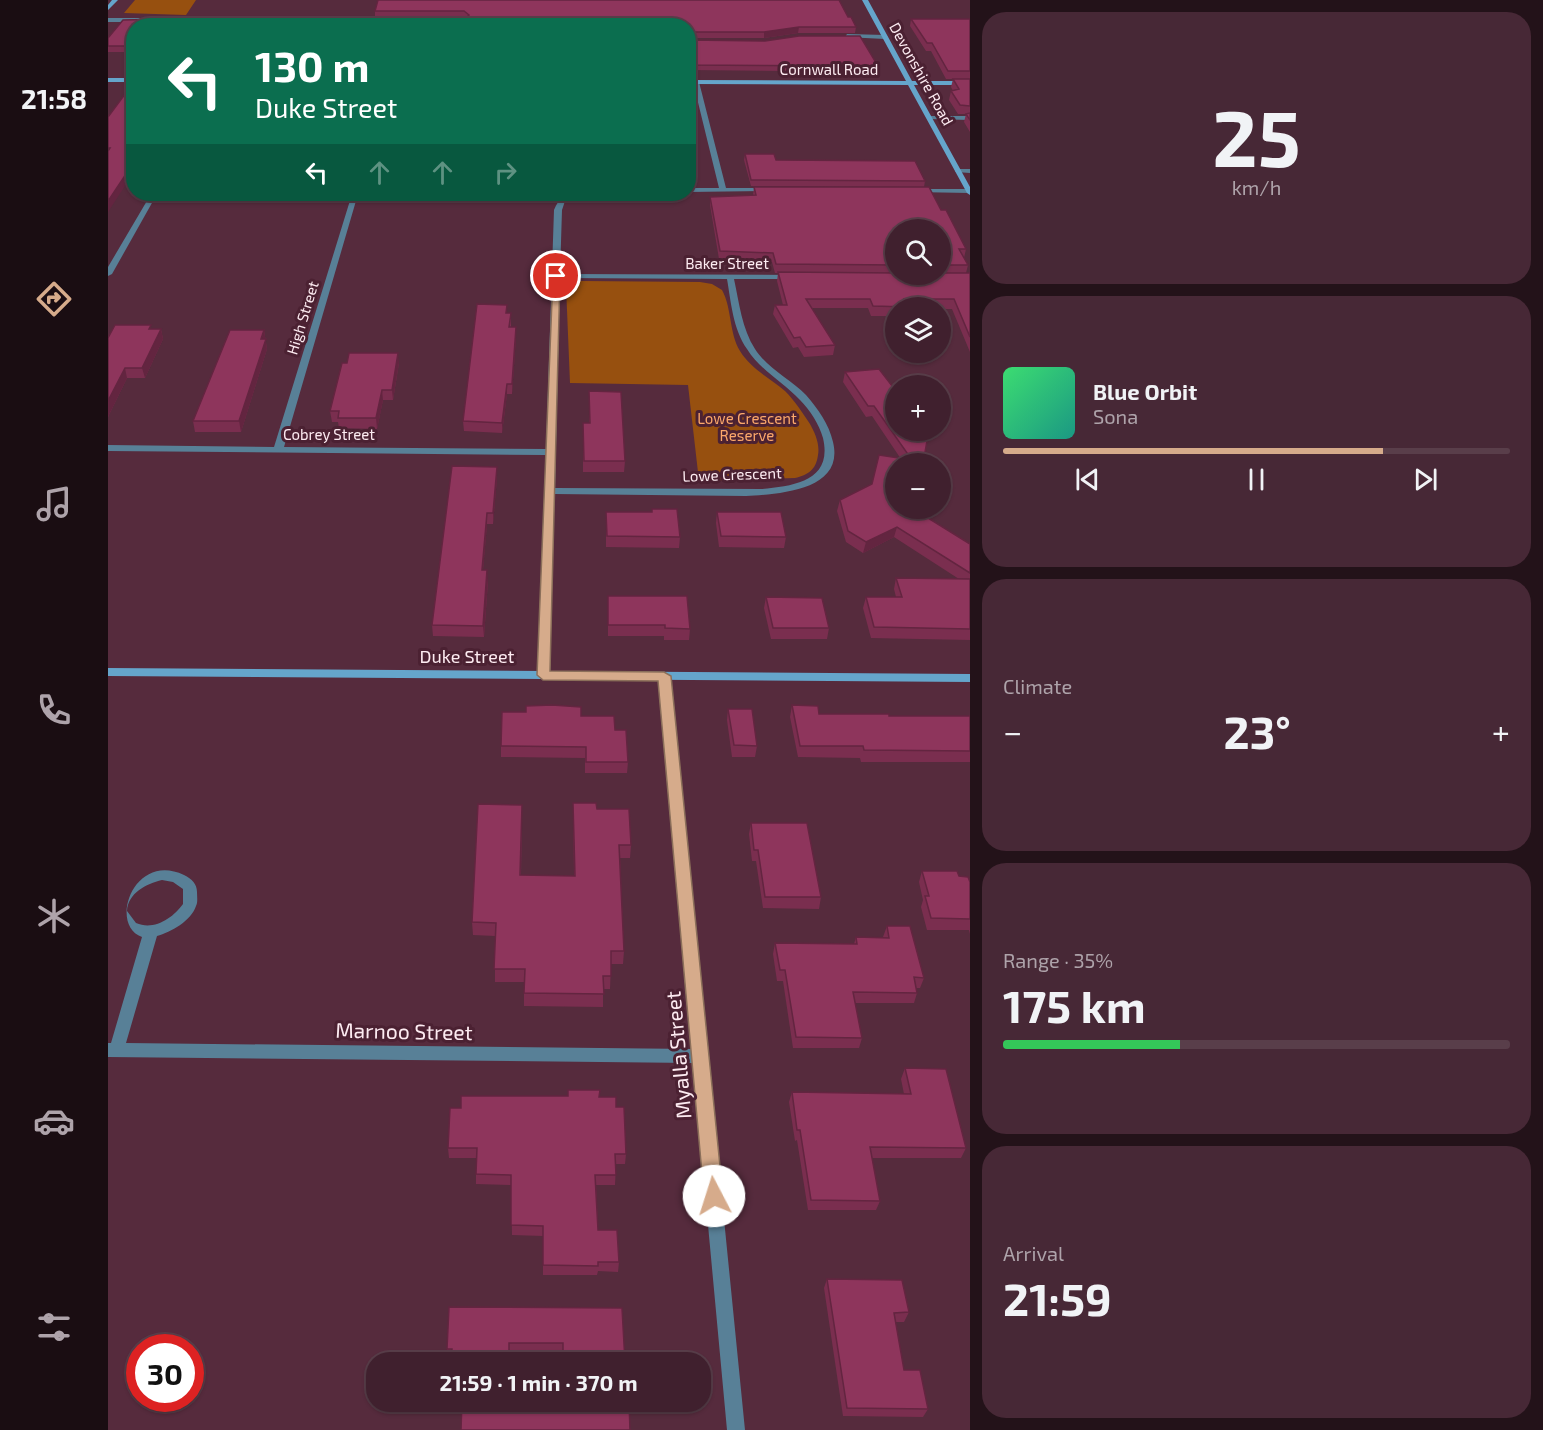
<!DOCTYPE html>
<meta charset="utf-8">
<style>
body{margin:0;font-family:"Exo 2",sans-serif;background:#472836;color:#f1f3f6;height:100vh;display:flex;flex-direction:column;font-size:22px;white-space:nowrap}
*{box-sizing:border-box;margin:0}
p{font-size:20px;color:#aea3aa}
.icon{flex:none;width:33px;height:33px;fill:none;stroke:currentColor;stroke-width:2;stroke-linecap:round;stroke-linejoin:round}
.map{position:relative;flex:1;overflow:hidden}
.sheet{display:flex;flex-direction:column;gap:12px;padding:12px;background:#231219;width:573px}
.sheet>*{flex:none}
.guide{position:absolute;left:18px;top:18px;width:570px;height:183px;border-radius:24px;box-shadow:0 2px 4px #0004,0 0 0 2px #593e4a;background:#0b6e4f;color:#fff;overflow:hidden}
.fabs{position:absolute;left:777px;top:219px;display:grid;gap:12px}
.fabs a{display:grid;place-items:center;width:66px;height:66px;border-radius:50%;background:#40202e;box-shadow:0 2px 4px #0004,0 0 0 2px #593e4a;font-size:30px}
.speed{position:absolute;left:18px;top:1334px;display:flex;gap:12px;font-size:30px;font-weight:700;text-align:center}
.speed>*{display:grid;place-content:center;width:78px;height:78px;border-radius:50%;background:#40202e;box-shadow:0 2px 4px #0004,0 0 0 2px #593e4a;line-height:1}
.speed .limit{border:9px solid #d22;background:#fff;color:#111}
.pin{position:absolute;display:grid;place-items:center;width:51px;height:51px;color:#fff;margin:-26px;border:3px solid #fff;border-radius:50%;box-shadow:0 2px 6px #0007}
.me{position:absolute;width:66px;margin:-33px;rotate:355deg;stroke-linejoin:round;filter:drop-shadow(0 0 4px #0008)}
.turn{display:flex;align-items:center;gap:21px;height:126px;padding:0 30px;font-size:27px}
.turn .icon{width:78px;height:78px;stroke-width:2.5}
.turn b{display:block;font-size:42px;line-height:51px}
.lanes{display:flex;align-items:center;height:57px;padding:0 30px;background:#0003;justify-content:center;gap:30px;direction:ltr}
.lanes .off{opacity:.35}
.big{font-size:45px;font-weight:700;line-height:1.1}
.sheet .card{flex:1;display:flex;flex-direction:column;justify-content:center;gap:9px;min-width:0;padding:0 21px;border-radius:24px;background:#472836}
.sheet .dial{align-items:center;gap:0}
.dial b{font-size:78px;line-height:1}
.song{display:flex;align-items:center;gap:18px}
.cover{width:72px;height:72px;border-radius:9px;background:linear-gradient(135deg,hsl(140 70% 55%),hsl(170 70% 35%))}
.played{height:6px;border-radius:3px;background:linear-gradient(90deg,#d6ab8b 75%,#593e4a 75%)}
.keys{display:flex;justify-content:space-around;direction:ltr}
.heat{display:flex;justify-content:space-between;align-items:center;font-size:33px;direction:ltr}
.charge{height:9px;border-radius:4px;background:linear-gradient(90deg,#34c759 35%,#593e4a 0)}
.trip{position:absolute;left:258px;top:1352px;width:345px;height:60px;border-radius:24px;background:#40202e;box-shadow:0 2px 4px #0004,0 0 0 2px #593e4a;font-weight:700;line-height:60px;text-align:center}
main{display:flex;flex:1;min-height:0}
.menu{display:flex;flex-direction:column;width:108px;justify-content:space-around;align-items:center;background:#1a0d12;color:#aea3aa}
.menu .icon{width:42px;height:42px}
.menu .active{color:#d6ab8b}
.menu b{font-size:27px;color:#f1f3f6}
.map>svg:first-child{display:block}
.green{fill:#97500f}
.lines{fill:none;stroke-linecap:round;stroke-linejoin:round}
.lane{fill:#588097;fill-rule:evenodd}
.street{fill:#588097;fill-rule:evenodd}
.secondary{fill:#65a5cb;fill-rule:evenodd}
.wall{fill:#7a2e4f;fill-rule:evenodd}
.shaded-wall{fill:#632540}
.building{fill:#8e355c;stroke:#632540;stroke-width:1.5}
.route{fill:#d6ab8b;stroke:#8b6f5a;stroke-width:1.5}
.labels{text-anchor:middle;stroke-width:6;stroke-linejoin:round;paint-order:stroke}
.far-street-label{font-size:15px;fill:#fdebf1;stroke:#4b2132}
.far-park-label{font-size:15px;fill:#fca86b;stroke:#4b2132}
.street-label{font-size:18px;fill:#fdebf1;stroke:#4b2132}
.near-street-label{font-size:21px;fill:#fdebf1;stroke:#4b2132}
</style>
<main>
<nav class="menu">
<b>21:58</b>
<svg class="icon active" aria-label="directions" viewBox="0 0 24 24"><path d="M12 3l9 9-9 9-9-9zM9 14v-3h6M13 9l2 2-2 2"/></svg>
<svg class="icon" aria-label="music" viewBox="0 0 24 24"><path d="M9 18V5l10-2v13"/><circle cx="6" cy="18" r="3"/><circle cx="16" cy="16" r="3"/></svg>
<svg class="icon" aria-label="phone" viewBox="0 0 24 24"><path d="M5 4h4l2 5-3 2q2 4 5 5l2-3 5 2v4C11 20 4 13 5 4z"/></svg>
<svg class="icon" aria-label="climate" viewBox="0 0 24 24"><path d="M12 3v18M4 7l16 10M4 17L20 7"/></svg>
<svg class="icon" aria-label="car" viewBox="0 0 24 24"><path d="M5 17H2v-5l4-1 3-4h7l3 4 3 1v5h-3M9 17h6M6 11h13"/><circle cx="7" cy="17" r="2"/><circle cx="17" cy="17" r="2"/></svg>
<svg class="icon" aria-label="filters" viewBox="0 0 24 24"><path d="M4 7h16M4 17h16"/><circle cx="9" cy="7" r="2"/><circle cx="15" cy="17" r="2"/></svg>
</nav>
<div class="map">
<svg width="862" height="1430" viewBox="0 0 862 1430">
<rect width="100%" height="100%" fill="#562b3d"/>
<path class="green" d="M27,0H88L78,15L16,13Z
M473,281L592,282L604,284L614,290C624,308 621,333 632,351C643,369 662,378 677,391C687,401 694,412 702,424C707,433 712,444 710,455C708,470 700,475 687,478L591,481L580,385L462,383L458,286L460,283Z"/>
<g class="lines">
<path class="lane" d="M83,18L86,20L81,26H76Z
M822,116H862V120L820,119Z
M850,169H862V173L848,172L847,171Z"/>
<path class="street" d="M0,18H279L282,20L279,22H0Z
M739,34L777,35L780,37L777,39L737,37Z
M588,80L591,82L618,188H662L664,189V191L580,192V188H611L585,82Z
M808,189H861L862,193L806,192V190Z
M43,194H49L4,274L0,276V267Z
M244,194H250L176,447L438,449L446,210C451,198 456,194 469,194L457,201L454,210L452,274L687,275V279H626C631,302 634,329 647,349C659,368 682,379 698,395C710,409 721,424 725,442C737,491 670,494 638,496L446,494L442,675L436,679L430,675L438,455L0,451V445L166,447ZM452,278L619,279C623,302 625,329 639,349C652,370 675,382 692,400C702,410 711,424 715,438C725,481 686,486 653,489L447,488Z
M556,672L562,676L637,1430H619L585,1063L0,1057V1043H3L34,937C0,925 26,851 76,875C84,879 89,884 89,892C89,897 90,902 88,906C83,921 63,932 49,936L18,1043L584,1049L550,676ZM54,880L65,882L75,889V904C65,918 46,931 28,923L19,911C20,893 38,884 54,880Z"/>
<path class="secondary" d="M4,0H10L0,10V5Z
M754,0H760L804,81H862V85H806L862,187V195L859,193L800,85L580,84V80L798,81Z
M0,78H26V82H0Z
M0,668L862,674V682L0,676Z"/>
</g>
<path class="wall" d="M270,0L740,17L748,27L747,33H690L656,38H580V26L356,20L358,18L356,17L267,16V11Z
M56,19L57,24V26H26V52H0V38L15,20Z
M803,19H862V132L856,122L858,114H850L841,100L843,91H845L843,87L845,79H855H838L823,51H818L802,26Z
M580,40L770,66L769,72L580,70Z
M637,154L668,160L817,181L816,187L643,186L636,160Z
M646,187L833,210L858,249L856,258L860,265L858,273H862V352L844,309H832V308H788V316H763L760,308H704L727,345L725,355L696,357L690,347L685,348L665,314L667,305H675L669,281L670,273H667L664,262L611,259L602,205V197L645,196ZM788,230H832V274H788Z
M79,194H125L121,202L80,201Z
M399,305V313H403V327L408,337L404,394H399L394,433L356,431L355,421Z
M44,329H53L55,339L37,378H19L0,417V338Z
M156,330L159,349L133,432H87L85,421Z
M291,363L285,400H275L269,429L231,428L230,422H224L222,411Z
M737,372L817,430L788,508L862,544V640L763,638L755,608L758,597H788L786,589L788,578L851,579L786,537L755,553L738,542L729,511L732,500L764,484L793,459L764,416L758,417L735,382Z
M481,391L517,461L516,472H475V434L481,423Z
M389,467V478L385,524H379L375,570L380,581L376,637L325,636L324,625Z
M544,509L572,537L571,548L498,547V512H544Z
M609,512L678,537L676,548L611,547L608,523Z
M500,596L582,629L581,640H556V636H500Z
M658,597L721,628L719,639H663L656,608Z
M684,705L711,714L781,716H862V762H753L752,758L690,757L682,717Z
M620,709L649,746L647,757H624L619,720Z
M473,716L507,730L520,762L519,773H477V758L393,757V746Z
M465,803L489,809L523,845L522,858H512L516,951L515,964H503L502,989H495V1007L416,1006V982H387V936L365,935L364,922L414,818L413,875L466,876Z
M643,823L713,897L711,909L655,908L648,861H644L641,834Z
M814,871L851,876L862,882V934L861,930H819L813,907L815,900L811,882Z
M779,926L816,978L812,988H808L809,993L806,1003H747L754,1038L751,1048H685L675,981H669L665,954L667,943L746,944L748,937H775Z
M797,1068L858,1148L853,1158H764L772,1201L768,1210H700L689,1140L687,1141L681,1102L684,1092L796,1094L793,1079Z
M491,1097L508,1107L518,1154L517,1164H508L507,1185H488L490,1230L511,1262L510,1272L490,1271L489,1275H435V1236L404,1235L403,1185L368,1184V1158H341L340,1148L353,1108Z
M719,1279L801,1312L796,1322H787L796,1370L820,1409L815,1417L735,1416L716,1288Z
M341,1307L517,1362L455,1354H402L340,1360L339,1349Z
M349,1401H401V1406L522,1430L350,1408Z"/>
<path class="shaded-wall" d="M56,19L57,24V26H51Z
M691,27L690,33L656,38V32Z
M26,162V172L0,212V201Z
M120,194H125L121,202Z
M408,327V337L404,394V384Z
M53,329L55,339L37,378L34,368Z
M156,330L159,349L133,432L131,421Z
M290,353L291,363L285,400L284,390Z
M17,368L19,378L0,417V401Z
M399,384V394L394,433V423Z
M274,390L275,400L269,429L268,418Z
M389,467V478L385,524V513Z
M379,513V524L374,581V570Z
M789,527L786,537L755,553L758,542Z
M379,570L380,581L376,637L375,626Z"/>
<path class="building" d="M270,0H731L740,17H743L748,27H691L656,32H580V26H262L264,20H356L361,15L356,11H267Z
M56,19L51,26H26V46H0V38L15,20Z
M803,19H862V71H840L824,43H819Z
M691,36H752L770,66L580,65V40L657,41Z
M845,79H862V106L852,105L843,91L851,89Z
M23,86H26V162L0,201V151L2,148H0V117Z
M862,113V120L858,114Z
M637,154H666L668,160L807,161L817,181L643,180Z
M646,187H821L833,210H838L858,249H851L860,265H832V230H788V265L668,264L665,253L612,251L602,197L648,195Z
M670,272L788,273V274H832V273H862V337L846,299H796L800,307L765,306L762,299H698L727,345L698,347L692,337L686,338L667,305H679Z
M369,304L399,305L398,313H403L401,327H408L404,384H399L394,423L355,421Z
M7,325H43L41,329H53L34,368H17L0,401V338Z
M122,330H156L153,339H158L131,421H85Z
M241,353H290L284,390H274L268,418H230L231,411H222L234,363H239Z
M771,369L788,391V430H817L820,435L815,464H788V508H804L862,544V573L789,527L758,542L740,531L732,500L764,484L771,455L804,460L766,406H760L737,372Z
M481,391L513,392L517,461H476L475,423H482Z
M344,466L389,467L385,513H379L374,570H379L375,626L324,625Z
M544,509H569L572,537L499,536L498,512H544Z
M609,512H673L678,537L613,536Z
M788,578L862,579V629L766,627L758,597H794Z
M500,596H579L582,629L557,628V625H500Z
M658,597L714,598L721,628H665Z
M444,705L473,707V716H506L507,730H518L520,762H478V747L393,746L394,712H418V706Z
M684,705L710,706L711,714H781V716H862V751L756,750L755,746H692Z
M620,709H644L649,746L626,745Z
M465,803H488L489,809H521L523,845H511L516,951H503V976H495L496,994L416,993L417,969H386L388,923L364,922L370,804L414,805L412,875L467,876Z
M643,823H699L713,897H657L650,850H646Z
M814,871H849L851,876L860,877L862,882V919L823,918L817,896H821Z
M779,926H802L816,978L806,977L809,993L745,992L754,1038L688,1037L677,970H672L667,943L749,944L748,937L781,938Z
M797,1068L838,1069L858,1148L762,1147L772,1201L703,1200L692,1130H689L684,1092L803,1094Z
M460,1090H492L491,1097H508V1107H516L518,1154H507L508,1175H487L490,1230H509L511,1262H490V1266L435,1265V1226L403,1225V1175L368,1174L369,1148H340L342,1108H353V1096H460Z
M719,1279L794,1280L801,1312L786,1313L796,1370H812L820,1409L739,1408Z
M341,1307L514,1308L517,1362H455V1343H401V1362H343L344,1349H339Z
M354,1401H401V1406L455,1407V1401H521L522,1430H353Z"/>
<path class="route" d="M445,275L452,276L442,671L556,672L563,676L615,1196L612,1203L606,1205L599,1203L596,1196L550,681L435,680L429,675Z"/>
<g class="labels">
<g class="far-street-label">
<text x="721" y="75">Cornwall Road</text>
<text transform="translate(813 74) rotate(61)" y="5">Devonshire Road</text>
<text x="619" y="269">Baker Street</text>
<text transform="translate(195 318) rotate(-73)" y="5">High Street</text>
<text x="221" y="440">Cobrey Street</text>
<text transform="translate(624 475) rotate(-2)" y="5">Lowe Crescent</text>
</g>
<g class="far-park-label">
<text x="639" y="424">Lowe Crescent<tspan x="639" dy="17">Reserve</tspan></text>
</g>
<g class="street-label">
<text x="359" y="663">Duke Street</text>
</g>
<g class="near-street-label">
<text transform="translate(296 1032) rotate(1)" y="7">Marnoo Street</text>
<text transform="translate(571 1055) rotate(-95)" y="7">Myalla Street</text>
</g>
</g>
</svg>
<div class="fabs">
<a><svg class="icon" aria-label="search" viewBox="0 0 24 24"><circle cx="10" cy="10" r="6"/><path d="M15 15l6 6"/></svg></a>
<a><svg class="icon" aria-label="layers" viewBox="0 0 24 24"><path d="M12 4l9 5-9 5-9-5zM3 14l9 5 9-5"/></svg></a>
<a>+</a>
<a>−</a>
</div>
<div class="speed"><div class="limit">30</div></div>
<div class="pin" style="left:448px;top:276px;background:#d93025"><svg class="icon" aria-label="arrive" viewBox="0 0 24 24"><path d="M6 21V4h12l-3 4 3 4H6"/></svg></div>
<svg class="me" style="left:606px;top:1196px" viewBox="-20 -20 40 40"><circle r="19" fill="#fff"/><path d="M0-13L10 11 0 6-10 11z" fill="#d6ab8b"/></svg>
<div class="trip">21:59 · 1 min · 370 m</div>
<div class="guide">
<div class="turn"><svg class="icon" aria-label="left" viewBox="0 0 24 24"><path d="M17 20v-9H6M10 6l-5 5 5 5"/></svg><div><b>130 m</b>Duke Street</div></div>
<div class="lanes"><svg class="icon" aria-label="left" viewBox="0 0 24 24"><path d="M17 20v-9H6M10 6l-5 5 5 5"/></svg><svg class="icon off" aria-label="ahead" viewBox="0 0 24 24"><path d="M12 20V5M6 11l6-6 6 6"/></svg><svg class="icon off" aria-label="ahead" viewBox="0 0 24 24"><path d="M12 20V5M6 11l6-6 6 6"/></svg><svg class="icon off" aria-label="right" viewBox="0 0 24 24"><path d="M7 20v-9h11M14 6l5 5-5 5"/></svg></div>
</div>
</div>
<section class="sheet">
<div class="card dial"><b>25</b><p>km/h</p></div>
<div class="card">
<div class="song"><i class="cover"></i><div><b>Blue Orbit</b><p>Sona</p></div></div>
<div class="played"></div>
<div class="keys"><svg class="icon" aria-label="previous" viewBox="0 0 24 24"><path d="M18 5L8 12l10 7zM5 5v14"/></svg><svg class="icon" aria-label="pause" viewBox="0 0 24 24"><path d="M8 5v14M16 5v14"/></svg><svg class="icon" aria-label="next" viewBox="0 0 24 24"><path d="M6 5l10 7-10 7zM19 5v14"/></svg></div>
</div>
<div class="card"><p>Climate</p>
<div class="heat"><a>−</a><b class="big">23°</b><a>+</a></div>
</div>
<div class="card"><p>Range · 35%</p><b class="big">175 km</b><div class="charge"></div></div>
<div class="card"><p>Arrival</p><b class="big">21:59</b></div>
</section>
</main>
